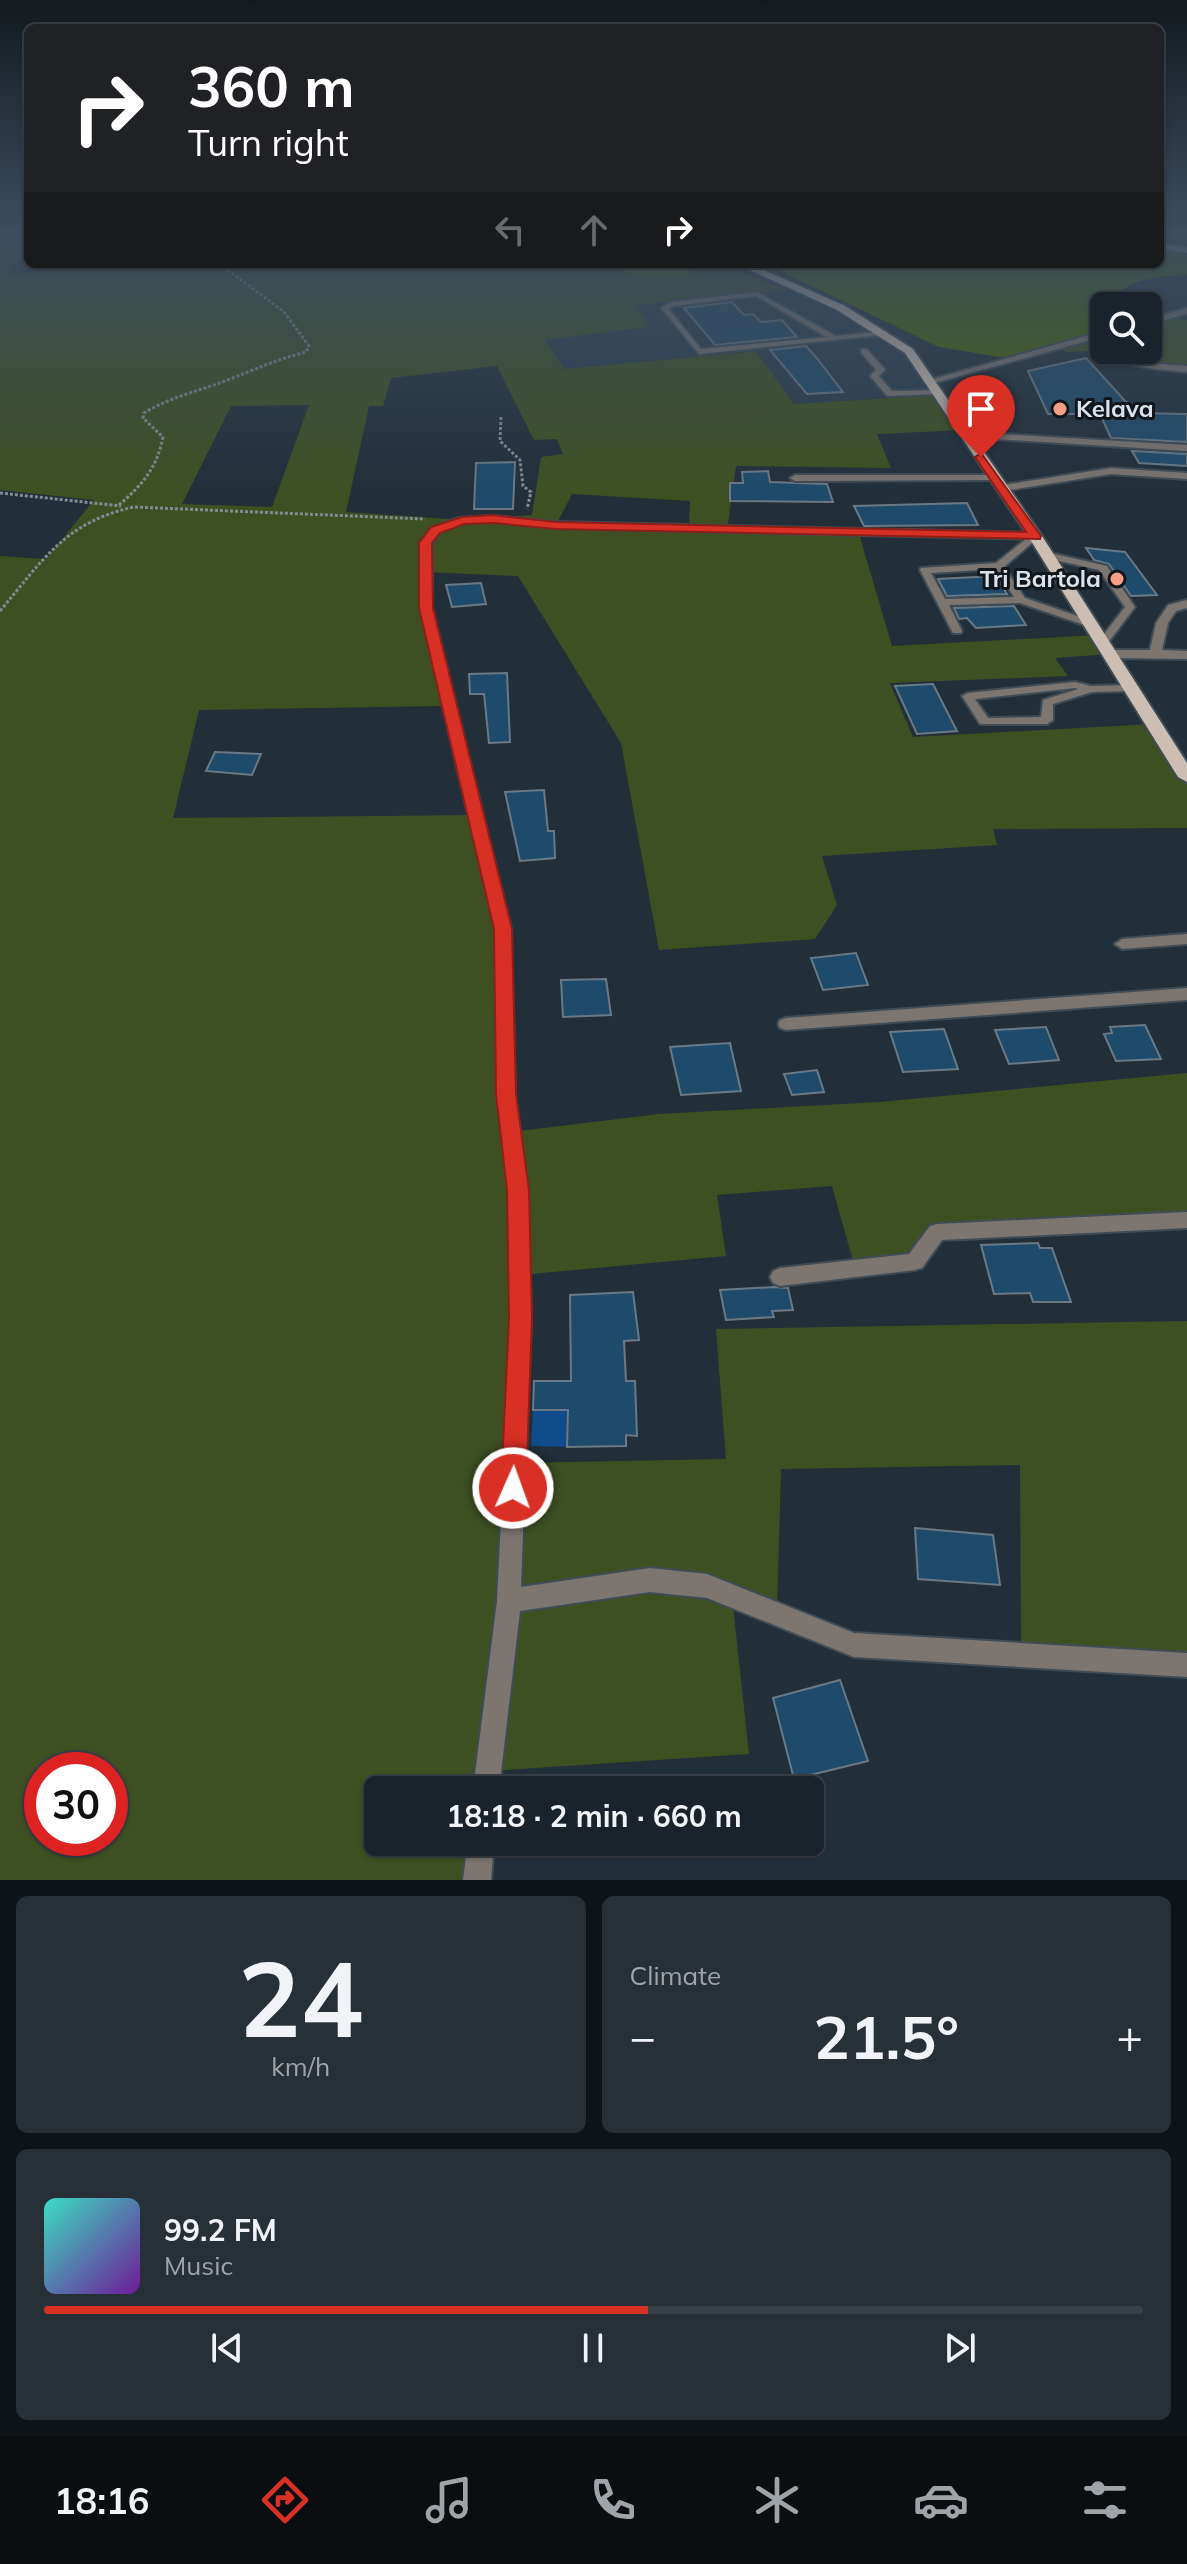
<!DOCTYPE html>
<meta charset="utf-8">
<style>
body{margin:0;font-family:Mulish,sans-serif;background:#272f37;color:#f1f3f6;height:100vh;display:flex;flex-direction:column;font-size:30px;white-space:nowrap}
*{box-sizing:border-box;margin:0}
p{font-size:26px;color:#9fa4a9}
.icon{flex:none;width:44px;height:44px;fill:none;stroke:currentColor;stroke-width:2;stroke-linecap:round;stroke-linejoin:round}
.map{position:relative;height:1880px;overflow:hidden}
.details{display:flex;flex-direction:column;gap:16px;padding:16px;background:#0e1318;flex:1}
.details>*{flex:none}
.banner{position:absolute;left:24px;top:24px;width:1140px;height:244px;border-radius:12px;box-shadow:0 2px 6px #0004,0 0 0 2px #384047;background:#202124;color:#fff;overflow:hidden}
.tools{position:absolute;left:1090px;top:292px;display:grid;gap:16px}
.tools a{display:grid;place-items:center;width:72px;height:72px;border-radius:12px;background:#1a232b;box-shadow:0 2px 6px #0004,0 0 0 2px #384047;font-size:40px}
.speed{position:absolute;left:24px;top:1752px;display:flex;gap:16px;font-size:40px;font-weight:700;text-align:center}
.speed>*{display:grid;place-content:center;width:104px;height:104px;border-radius:50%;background:#1a232b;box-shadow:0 2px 6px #0004,0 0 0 2px #384047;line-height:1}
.speed .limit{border:12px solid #d22;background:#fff;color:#111}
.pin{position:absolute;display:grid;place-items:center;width:68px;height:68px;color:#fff;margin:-82px -34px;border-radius:50% 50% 50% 0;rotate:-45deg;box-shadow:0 0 8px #0007}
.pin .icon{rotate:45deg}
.me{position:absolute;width:88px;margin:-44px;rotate:2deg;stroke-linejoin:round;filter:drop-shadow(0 0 6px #0008)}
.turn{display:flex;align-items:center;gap:28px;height:168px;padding:0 32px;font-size:36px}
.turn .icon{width:104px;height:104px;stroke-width:2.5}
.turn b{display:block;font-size:56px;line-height:68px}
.lanes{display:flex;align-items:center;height:76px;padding:0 32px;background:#0003;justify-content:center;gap:40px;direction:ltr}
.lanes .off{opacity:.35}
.big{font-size:60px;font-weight:700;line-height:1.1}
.details .tile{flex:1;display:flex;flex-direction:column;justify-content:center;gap:12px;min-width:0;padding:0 28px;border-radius:12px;background:#272f37}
.details .dial{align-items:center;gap:0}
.dial b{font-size:104px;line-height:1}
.song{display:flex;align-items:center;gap:24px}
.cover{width:96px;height:96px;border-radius:12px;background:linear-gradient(135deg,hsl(170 70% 55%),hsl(280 70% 35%))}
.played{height:8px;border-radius:4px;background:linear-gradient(90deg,#d93025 55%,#384047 55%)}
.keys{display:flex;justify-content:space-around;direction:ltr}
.heat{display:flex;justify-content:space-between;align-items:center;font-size:44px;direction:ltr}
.details .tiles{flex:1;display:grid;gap:16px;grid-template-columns:1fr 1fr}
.tile:last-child{grid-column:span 2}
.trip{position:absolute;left:364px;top:1776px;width:460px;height:80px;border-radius:12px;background:#1a232b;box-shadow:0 2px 6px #0004,0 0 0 2px #384047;font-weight:700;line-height:80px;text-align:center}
.menu{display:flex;height:128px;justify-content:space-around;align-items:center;background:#0a0e11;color:#9fa4a9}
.menu .icon{width:56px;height:56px}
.menu .on{color:#d93025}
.menu b{font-size:36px;color:#f1f3f6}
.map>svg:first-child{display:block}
.built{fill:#293c4a}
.green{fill:#3e5022;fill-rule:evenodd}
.forest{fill:#476500}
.water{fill:#104c8b}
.building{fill:#1e4b6b;stroke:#6a7985;stroke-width:2}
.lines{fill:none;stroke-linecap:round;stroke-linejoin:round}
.lane-casing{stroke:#3f4c55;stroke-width:4}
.street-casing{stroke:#3f4c55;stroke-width:4}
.primary-casing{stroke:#3f4c55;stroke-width:4}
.path{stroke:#808b93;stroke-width:3;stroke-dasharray:3 2;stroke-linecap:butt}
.lane{fill:#7c7570;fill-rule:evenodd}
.street{fill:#7c7570;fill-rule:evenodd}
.primary{fill:#ccbeb3;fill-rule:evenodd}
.route{fill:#d93025;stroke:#8d1f18;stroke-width:2}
.poi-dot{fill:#f49e86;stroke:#10161b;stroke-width:3}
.labels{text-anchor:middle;stroke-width:6;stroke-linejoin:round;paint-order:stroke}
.far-poi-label{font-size:24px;font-weight:bold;fill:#dae2e9;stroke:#10161b;text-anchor:start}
</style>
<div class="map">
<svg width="1187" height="1880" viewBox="0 0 1187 1880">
<rect width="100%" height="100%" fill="#222f39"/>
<path class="built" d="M788,290L841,308L909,351L940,395L794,404L756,351L563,369L545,339L648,327L635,305Z"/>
<path class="green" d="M28,245V260L14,261L9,274L81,268L82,264H612L631,276H690L689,264H721L788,290L636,305L649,327L545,340L564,369L756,351L794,404L940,395L963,430L877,434L891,468L736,466L727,531L859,534L892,646L1098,635L1110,654L1055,658L1068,676L890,683L913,737L1153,724L1187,777V828L993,829L997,845L822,856L837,905L815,939L659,950L621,743L518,576L426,572L446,706L199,710L173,818L480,815L503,929L511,1132L659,1114L879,1102L1187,1073V1217L930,1226L914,1257L853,1261L832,1186L717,1195L726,1256L520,1275L515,1463L726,1459L716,1329L1187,1321V1663L1021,1652L1020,1465L781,1469L777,1615L732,1597L749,1754L489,1771L486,1790H378V1842H481L477,1880H0V556L46,559L94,500L0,490V246ZM497,366L534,440L557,439L563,454L541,457L532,515L462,520L346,512L369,406H383L391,378ZM309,405L272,507L182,504L231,406ZM572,494L690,501L689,528L556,525ZM42,1770H110V1838H42Z
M1168,316L1187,320V369L1083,351L1066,352L1059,346L1104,334V350H1148V322Z"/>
<path class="forest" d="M1160,250L1187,254V275C1163,276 1120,277 1112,306H1104V334L1012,359L939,347L765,264H1160Z
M612,264H689L691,276H631Z"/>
<path class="water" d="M533,1410H568L567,1447L531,1446Z"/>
<path class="building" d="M732,302L744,315L753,314L761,322L782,320L797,337L715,345L684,308Z
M806,346L815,356L843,392L807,394L770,350Z
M1086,358L1136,413L1187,414V442L1111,438L1100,414H1048L1028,371Z
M1132,451L1187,454V466L1139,463Z
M515,462L513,509H474L476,463Z
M768,471L770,482L827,484L833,502L730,501V483H743L742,472Z
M967,503L978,525L864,526L854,506Z
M1086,548L1125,552L1157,595L1131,596L1109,564L1094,560Z
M996,576L1007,594L947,596L938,579Z
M481,583L486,604L452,607L446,585Z
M1014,606L1026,625L976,628L967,618L959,619L954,608Z
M507,673L510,742L489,743L484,694H470L469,674Z
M933,684L957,731L917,734L895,686Z
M215,752L261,754L252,775L206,771Z
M544,790L548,831H554L555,858L520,861L505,792Z
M856,953L868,985L823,990L811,958Z
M606,979L611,1015L563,1017L561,980Z
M1145,1025L1161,1059L1116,1061L1104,1034L1112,1033L1110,1027Z
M1046,1027L1059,1060L1009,1064L995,1030Z
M944,1029L958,1069L903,1072L890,1032Z
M730,1043L741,1091L681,1095L670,1047Z
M817,1070L824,1092L792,1095L784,1074Z
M1038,1243L1040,1248H1052L1071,1302H1033L1030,1293L994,1294L981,1245Z
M774,1287L788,1288L793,1310L772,1311L774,1317L726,1320L720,1290Z
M633,1292L639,1340L624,1341L626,1381H635L637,1436L626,1435V1446L567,1447L568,1410H533L534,1381H571L570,1295Z
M915,1528L993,1535L1000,1585L918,1579Z
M840,1680L868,1761L794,1779L773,1698Z"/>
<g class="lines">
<g class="lane-casing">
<path id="lane" d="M757,292L836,336L884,331L888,333L884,335L699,354L661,308L672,302ZM756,296L826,337L701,349L669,309L674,306Z
M861,349H867L884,368L885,370L879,376L892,391L938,390L942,392L938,394L887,396L870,376L876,370L861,353Z
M996,475L1001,478L999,480L795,481L790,478L795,475Z
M1032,534L1040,536L1004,567L1025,598L1095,622V626H1087L1020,603L949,605L962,631L961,633H953L920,570L921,568L996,563ZM996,569L1014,597L945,599L931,573Z
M1046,552L1107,566L1135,607L1107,644L1103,645L1098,642L1125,607L1099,570L1042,557L1041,555Z
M1075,682L1091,686L1131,685L1137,688L1131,691L1092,692L1053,704V720L1047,724H980L962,696L968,693ZM1075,688L1078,689L1043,700L1041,717L988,718L975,699Z
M1187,934V944L1122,949L1115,944L1122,939Z"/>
</g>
<g class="street-casing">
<path id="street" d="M0,231H28V234L0,235Z
M1187,308V314L1148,325V319Z
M1104,331V337L1095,339C1119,361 1153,364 1187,366V372C1151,369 1115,367 1087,341L931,384L926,381Z
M966,432L1187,445V451L962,437L961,435Z
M1111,468L1187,473V479L1111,474L1003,491L998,488L1003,485Z
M493,516L556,522L1035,533L1041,536L1035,539L556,528L493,522L464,523L440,532L432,543V608L511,929L515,1094L527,1190L531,1318L521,1587L650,1568L707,1574L854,1633L1187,1653V1677L854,1657L707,1598L650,1592L520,1611L499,1790H473L497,1601L511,1318L509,1190L497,1094L495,929L420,608V543L432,528L458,518Z
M1187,600V608L1176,611L1168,623L1162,650L1187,651V659L1110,658L1104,654L1110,650H1150L1156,623L1168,605Z
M1187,988V1000L786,1030L780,1028L778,1024L780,1020L786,1018Z
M1187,1212V1228L942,1240L922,1268L915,1270L780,1286L773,1283L770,1277L773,1271L780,1268L909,1254L930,1226L937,1224Z
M468,1842H494L491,1880H463Z"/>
</g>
<g class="primary-casing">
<path id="primary" d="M1160,243L1187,247V253L1160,249Z
M737,264H750L845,306L913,349L1042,536L1187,763V782L1178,777L1028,536L905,353L837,310Z"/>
</g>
<path class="path" d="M501,417L500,441L520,460L523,486L531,492L527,509
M0,493L121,506
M119,505C142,485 157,468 163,437L143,418L144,413C171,396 201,391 230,379C256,369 278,359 306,352L309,346L284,312L220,264
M0,611C43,560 65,522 134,507L425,519"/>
<use href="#lane" class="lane"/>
<use href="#street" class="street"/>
<use href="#primary" class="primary"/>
</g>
<linearGradient id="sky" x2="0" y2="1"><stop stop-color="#131a1f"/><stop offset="0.47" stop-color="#3e4d5f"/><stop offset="1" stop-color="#3e4d5f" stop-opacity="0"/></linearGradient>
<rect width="1187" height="494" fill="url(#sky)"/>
<path class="route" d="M981,453L1041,536L1040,539L556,529L493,523L464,524L440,533L432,543L433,608L512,929L516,1094L529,1190L532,1318L526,1488L522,1496L513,1500L504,1496L501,1488L509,1318L507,1190L496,1094L494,929L419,608V543L431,527L462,517L493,515L556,522L1026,532L975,457Z"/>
<g class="poi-dot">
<circle cx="1060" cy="409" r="8"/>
<circle cx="1117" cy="579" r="8"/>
</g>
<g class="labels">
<g class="far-poi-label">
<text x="1076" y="417">Kelava</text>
<text x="1101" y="587" text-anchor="end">Tri Bartola</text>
</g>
</g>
</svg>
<div class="tools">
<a><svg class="icon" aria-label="search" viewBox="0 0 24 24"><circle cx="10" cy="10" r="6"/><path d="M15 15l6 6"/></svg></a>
</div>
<div class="speed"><div class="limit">30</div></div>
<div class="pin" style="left:981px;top:457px;background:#d93025"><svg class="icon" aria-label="arrive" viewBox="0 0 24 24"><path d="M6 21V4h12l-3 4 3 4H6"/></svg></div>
<svg class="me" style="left:513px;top:1488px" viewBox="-20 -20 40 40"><circle r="17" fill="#d93025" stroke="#fff" stroke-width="3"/><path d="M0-11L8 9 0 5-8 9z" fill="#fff"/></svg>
<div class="trip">18:18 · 2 min · 660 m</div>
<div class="banner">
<div class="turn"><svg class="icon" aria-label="right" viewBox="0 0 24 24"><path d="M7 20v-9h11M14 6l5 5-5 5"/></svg><div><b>360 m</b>Turn right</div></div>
<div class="lanes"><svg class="icon off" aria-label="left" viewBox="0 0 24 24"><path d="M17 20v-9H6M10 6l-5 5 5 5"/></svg><svg class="icon off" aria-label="ahead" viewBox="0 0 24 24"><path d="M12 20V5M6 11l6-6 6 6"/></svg><svg class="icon" aria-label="right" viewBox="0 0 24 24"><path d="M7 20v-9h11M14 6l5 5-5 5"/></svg></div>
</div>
</div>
<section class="details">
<div class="tiles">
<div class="tile dial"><b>24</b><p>km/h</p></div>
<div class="tile"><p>Climate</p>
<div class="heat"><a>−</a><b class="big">21.5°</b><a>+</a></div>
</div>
<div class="tile">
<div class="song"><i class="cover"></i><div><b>99.2 FM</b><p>Music</p></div></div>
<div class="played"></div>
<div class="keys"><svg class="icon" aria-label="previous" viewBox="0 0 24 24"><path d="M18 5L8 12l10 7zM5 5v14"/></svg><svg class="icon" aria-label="pause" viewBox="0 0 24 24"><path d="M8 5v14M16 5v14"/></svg><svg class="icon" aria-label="next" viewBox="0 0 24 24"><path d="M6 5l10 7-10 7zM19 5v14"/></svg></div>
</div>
</div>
</section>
<nav class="menu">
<b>18:16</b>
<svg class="icon on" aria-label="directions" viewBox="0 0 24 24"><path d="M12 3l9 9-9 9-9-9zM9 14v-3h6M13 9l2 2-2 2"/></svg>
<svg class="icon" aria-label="music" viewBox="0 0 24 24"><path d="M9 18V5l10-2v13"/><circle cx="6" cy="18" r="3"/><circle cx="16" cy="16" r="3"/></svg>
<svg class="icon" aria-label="phone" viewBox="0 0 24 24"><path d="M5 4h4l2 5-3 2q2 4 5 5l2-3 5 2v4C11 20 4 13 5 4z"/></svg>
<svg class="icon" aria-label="climate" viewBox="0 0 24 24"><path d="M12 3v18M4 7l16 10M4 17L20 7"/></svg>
<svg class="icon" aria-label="car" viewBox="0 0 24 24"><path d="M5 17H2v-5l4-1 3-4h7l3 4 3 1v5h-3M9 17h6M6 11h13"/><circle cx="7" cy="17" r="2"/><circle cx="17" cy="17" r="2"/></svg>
<svg class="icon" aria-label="filters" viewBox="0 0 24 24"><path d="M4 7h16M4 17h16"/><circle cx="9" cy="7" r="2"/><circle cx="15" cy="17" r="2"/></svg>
</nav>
